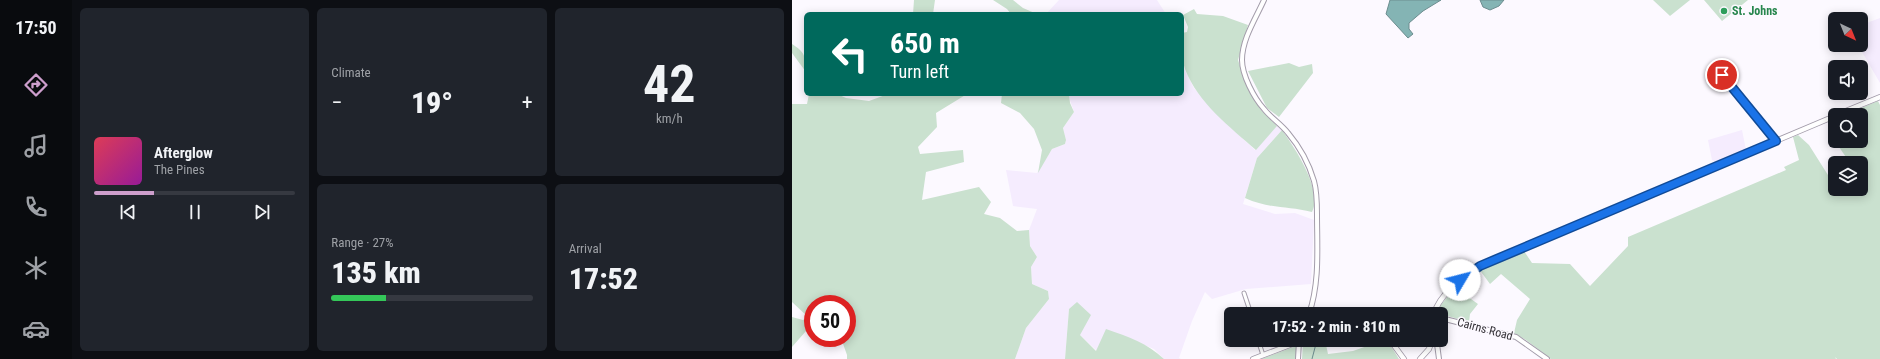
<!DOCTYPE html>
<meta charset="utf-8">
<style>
body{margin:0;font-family:"Roboto Condensed",sans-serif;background:#20242c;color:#f1f3f6;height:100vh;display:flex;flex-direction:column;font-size:15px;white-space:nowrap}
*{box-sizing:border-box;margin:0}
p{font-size:13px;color:#9ea1a6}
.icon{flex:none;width:22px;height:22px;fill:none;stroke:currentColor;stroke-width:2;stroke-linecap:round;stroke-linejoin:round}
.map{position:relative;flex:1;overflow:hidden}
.details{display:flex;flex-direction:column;gap:8px;padding:8px;background:#0d0f14;width:720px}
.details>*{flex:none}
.guide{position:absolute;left:12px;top:12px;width:380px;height:84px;border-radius:6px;box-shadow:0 2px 10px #0003;background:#00695c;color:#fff;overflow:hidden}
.needle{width:26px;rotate:137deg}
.fabs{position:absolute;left:1036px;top:12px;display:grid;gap:8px}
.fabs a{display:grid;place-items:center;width:40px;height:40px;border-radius:6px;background:#171b24;box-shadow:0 2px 10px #0003;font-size:20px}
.speed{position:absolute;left:12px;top:295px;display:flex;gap:8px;font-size:20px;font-weight:700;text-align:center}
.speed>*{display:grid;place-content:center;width:52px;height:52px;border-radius:50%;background:#171b24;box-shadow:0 2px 10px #0003;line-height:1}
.speed .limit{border:6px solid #d22;background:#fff;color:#111}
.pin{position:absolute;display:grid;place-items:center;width:34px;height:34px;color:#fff;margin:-17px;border:2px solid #fff;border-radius:50%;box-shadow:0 1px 4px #0007}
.me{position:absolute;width:44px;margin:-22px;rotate:53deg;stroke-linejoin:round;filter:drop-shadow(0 0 3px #0008)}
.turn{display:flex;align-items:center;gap:14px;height:84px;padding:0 20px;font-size:18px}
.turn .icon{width:52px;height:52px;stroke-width:2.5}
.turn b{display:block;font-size:28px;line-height:34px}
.big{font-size:30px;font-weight:800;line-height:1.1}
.details .card{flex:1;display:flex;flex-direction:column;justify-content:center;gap:6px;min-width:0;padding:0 14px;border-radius:6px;background:#20242c}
.details .dial{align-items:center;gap:0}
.dial b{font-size:52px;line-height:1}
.song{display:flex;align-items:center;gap:12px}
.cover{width:48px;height:48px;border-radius:6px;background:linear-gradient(135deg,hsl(350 70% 55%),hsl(300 70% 35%))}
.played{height:4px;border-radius:2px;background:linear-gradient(90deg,#cd9ecc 30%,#363941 30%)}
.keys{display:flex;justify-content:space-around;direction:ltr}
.heat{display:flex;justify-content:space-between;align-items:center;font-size:22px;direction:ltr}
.charge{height:6px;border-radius:3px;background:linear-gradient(90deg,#34c759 27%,#363941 0)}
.details .tiles{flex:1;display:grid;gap:8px;grid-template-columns:repeat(3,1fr)}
.card:first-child{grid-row:span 2}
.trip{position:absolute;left:432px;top:307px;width:224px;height:40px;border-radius:6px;background:#171b24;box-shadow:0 2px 10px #0003;font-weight:800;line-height:40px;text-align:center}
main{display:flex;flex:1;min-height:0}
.dock{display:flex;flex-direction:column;width:72px;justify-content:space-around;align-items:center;background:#090b0e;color:#9ea1a6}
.dock .icon{width:28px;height:28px}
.dock .active{color:#cd9ecc}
.dock b{font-size:18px;color:#f1f3f6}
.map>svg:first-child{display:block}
.built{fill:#f5ecfe}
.green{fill:#cae1cf}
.water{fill:#84b4b4;stroke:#6c8d8f}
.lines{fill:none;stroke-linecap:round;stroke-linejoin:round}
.stream{stroke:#6c8d8f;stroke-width:1}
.minor-casing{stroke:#a39caa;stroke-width:5}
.tertiary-casing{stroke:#a39caa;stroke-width:6}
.secondary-casing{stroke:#a39caa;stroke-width:6}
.minor{stroke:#fff;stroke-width:3}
.tertiary{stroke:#fff;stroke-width:4}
.secondary{stroke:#fff;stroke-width:4.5}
.route-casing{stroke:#114b97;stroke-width:10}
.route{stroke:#1a73e8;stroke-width:7}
.leisure-dot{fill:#2e9e5b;stroke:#fcf9ff;stroke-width:1.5}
.labels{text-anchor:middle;stroke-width:3;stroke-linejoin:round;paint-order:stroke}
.leisure-label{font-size:12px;font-weight:bold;fill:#27864d;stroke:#fcf9ff;text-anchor:start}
.street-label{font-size:12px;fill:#353238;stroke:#fcf9ff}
</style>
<main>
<nav class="dock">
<b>17:50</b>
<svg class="icon active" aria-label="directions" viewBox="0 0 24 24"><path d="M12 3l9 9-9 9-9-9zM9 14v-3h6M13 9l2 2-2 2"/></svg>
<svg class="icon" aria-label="music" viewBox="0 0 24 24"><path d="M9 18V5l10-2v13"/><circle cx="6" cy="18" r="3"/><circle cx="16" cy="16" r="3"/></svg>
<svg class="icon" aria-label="phone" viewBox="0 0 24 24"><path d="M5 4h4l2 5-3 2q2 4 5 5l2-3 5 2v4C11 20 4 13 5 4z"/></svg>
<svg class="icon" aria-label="climate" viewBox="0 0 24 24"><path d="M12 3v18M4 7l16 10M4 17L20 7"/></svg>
<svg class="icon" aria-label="car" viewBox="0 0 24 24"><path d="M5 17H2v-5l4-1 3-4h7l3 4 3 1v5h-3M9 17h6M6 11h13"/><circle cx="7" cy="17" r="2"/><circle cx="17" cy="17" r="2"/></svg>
</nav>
<section class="details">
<div class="tiles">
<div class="card">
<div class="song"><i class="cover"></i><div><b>Afterglow</b><p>The Pines</p></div></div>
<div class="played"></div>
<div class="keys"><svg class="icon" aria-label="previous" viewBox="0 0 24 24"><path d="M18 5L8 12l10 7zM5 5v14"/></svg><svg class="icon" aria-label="pause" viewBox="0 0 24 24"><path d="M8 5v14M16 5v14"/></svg><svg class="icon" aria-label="next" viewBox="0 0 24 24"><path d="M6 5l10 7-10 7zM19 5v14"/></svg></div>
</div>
<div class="card"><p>Climate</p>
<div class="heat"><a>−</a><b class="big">19°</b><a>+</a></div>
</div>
<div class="card dial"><b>42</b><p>km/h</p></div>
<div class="card"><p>Range · 27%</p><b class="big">135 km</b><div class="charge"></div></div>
<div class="card"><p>Arrival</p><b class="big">17:52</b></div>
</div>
</section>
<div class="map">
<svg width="1088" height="359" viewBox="0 0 1088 359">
<rect width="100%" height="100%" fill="#fcf9ff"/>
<path class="built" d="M267,0H365L374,14H254Z
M1088,18V83L1066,45H1069V25Z
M390,53L392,68L402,88L430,119L463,150L485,126L490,130L465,158L451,204L483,214L503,213L522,220L519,284L454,289L420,299L413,292L400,321L387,358L389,359H372L362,349L315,330L305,351L288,335L277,309L273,359H223L234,328L257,299L256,291L240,284L239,267L245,257L238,246L237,230L245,209L221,206L214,170L245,173L260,149L273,144L274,140L271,128L282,112L276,94H390Z
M950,130L954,150L924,163L920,160L916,140Z"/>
<path class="green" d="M122,0H143L141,14H121Z
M201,0H221L231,8L245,14H219L215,9Z
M861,0H898L878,16Z
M912,0H956L930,21Z
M402,9L405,14L431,16L456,25L446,60L453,81L463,101L469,110L485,126L464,150C438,127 406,103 393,69C389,58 390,44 390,33L395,32L396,27L391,15Z
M0,44C13,52 14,57 14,72L0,53Z
M497,63L507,67L520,64L521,73L487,117L475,108L456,71Z
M17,94H45L54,98L77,101L96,94H175L144,113L145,127L126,147L128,154L171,150L172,162L134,172L130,200L187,187L199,202L192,214L208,218L225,231L237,230L238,246L245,257L239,267L240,284L256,291L257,299L234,328L223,359H55V355L49,338H55V304H21V331H14L0,347V317L11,320L16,317L0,302V104H15Z
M210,94L277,95L278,103L282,112L271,128L274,140L273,144L260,149L246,173L250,150L242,129L228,113L209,103Z
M1086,101L1088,105V359H1045L1043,357L1044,359H759L734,340L722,333L725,320L738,299L709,274L698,284L687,269L732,251L740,263L778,264L798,286L836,246V237L994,170L992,167L1007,160L1001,137L1006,135L1017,145L1041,183L1043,181V189H1069V163H1058L1047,147L1054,141H1069V115H1058L1057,113Z
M490,130C503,148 531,190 520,212C496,206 477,209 453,198L465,158Z
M665,289L686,304L678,314L677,322L645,313C649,302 656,296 665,289Z
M285,302L299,315L288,335L304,351L314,329C337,337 355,343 372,359H273L277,309Z
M517,340H533L536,354L561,351L578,345L576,340H595L607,359H510L511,342Z
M504,346V359H469Z"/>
<path class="water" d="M598,0H649L631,11L617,23V29L621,34L616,38L594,14Z
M688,0H712L707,6L698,10L691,7Z"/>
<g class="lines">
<path class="stream" d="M527,314V309
M520,359L525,340"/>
<g class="minor-casing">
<path id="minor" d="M930,75L984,141
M452,293L459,314
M466,340L471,355"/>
</g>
<g class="tertiary-casing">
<path id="tertiary" d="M472,0C464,18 450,39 450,60C450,75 462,98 472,109C479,118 489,124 496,133C507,146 517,164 522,181C525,192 525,203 525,214C525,248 528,282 517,314
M649,318L724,337L755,359
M641,340L645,344L647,359
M506,359L507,341"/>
</g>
<g class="secondary-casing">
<path id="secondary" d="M1044,115L1088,97
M642,314C647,294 671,277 688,266L1043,116
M598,340L612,359
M461,359L511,340
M628,359L637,349L640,340"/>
</g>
<use href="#minor" class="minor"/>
<use href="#tertiary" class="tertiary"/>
<use href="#secondary" class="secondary"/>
</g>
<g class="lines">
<g class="route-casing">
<path id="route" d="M668,280L688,266L984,141L930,75"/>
</g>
<use href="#route" class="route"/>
</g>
<circle class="leisure-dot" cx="932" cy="11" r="4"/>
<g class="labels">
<g class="leisure-label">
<text x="940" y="15">St. Johns</text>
</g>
<g class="street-label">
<text transform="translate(693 329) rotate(15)" y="4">Cairns Road</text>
</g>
</g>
</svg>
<div class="fabs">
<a><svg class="needle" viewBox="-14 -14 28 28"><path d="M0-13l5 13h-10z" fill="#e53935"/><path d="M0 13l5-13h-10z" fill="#9ea1a6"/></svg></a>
<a><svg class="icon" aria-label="sound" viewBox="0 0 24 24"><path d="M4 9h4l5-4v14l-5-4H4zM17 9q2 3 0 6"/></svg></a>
<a><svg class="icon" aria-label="search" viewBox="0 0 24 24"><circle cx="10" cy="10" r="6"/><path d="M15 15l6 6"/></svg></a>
<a><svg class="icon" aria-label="layers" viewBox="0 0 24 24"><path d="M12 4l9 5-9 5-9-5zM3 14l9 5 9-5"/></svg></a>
</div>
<div class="speed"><div class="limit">50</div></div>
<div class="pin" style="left:930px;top:75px;background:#d93025"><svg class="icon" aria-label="arrive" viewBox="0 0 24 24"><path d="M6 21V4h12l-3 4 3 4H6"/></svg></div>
<svg class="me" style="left:668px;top:280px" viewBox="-20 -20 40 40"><circle r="19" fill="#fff"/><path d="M0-13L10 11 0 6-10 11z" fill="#1a73e8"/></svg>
<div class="trip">17:52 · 2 min · 810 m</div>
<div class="guide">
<div class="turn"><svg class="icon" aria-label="left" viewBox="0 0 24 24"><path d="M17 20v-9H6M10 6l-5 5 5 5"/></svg><div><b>650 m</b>Turn left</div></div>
</div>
</div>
</main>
